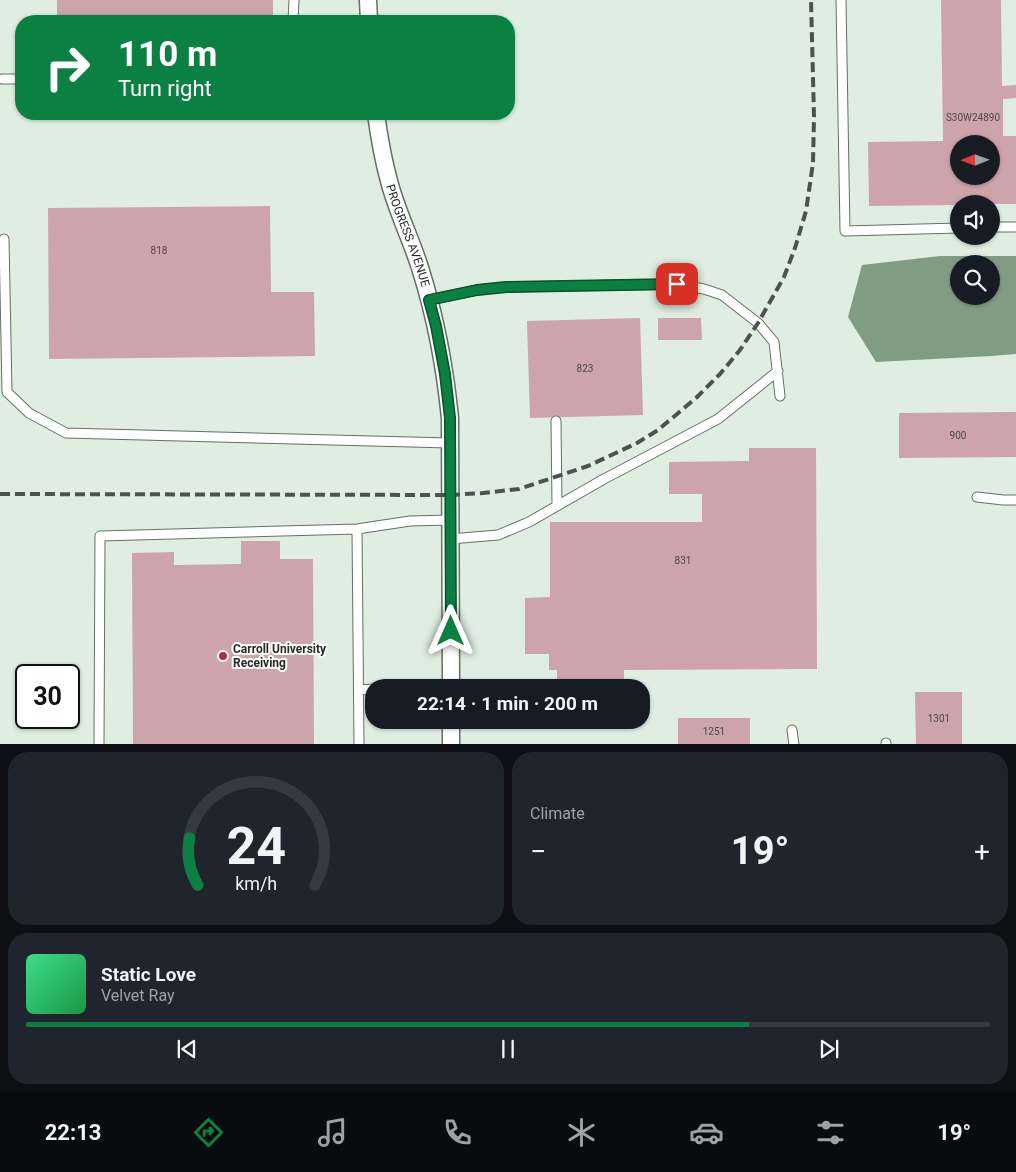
<!DOCTYPE html>
<meta charset="utf-8">
<style>
body{margin:0;font-family:Roboto,sans-serif;background:#20242c;color:#f1f3f6;height:100vh;display:flex;flex-direction:column;font-size:19px;white-space:nowrap}
*{box-sizing:border-box;margin:0}
p{font-size:16px;color:#9ea1a6}
.icon{flex:none;width:28px;height:28px;fill:none;stroke:currentColor;stroke-width:2;stroke-linecap:round;stroke-linejoin:round}
.map{position:relative;height:744px;overflow:hidden}
.panel{display:flex;flex-direction:column;gap:8px;padding:8px;background:#0d0f14;flex:1}
.panel>*{flex:none}
.top-card{position:absolute;left:15px;top:15px;width:500px;height:105px;border-radius:20px;box-shadow:0 1px 4px #0004;background:#0b8043;color:#fff;overflow:hidden}
.needle{width:32px;rotate:269deg}
.controls{position:absolute;left:950px;top:135px;display:grid;gap:10px}
.controls a{display:grid;place-items:center;width:50px;height:50px;border-radius:50%;background:#171b24;box-shadow:0 1px 4px #0004;font-size:25px}
.speed{position:absolute;left:15px;top:664px;display:flex;gap:10px;font-size:25px;font-weight:700;text-align:center}
.speed>*{display:grid;place-content:center;width:65px;height:65px;border-radius:50%;background:#171b24;box-shadow:0 1px 4px #0004;line-height:1}
.speed .limit{border:2px solid #111;border-radius:8px;background:#fff;color:#111}
.pin{position:absolute;display:grid;place-items:center;width:42px;height:42px;color:#fff;margin:-21px;border-radius:10px;box-shadow:0 2px 8px #0006}
.me{position:absolute;width:55px;margin:-28px;rotate:0deg;stroke-linejoin:round;filter:drop-shadow(0 0 4px #0008)}
.turn{display:flex;align-items:center;gap:18px;height:105px;padding:0 20px;font-size:22px}
.turn .icon{width:65px;height:65px;stroke-width:2.5}
.turn b{display:block;font-size:35px;line-height:42px}
.big{font-size:38px;font-weight:700;line-height:1.1}
.panel .tile{flex:1;display:flex;flex-direction:column;justify-content:center;gap:8px;min-width:0;padding:0 18px;border-radius:20px;background:#20242c}
.panel .dial{align-items:center;gap:0}
.dial svg{height:130px;overflow:visible;fill:none;stroke:#363941;stroke-width:7;stroke-linecap:round;text-anchor:middle}
.dial text{fill:#f1f3f6;stroke:none}
.song{display:flex;align-items:center;gap:15px}
.cover{width:60px;height:60px;border-radius:8px;background:linear-gradient(135deg,hsl(150 70% 55%),hsl(140 70% 35%))}
.played{height:5px;border-radius:2px;background:linear-gradient(90deg,#0b8043 75%,#363941 75%)}
.keys{display:flex;justify-content:space-around;direction:ltr}
.heat{display:flex;justify-content:space-between;align-items:center;font-size:28px;direction:ltr}
.panel .tiles{flex:1;display:grid;gap:8px;grid-template-columns:1fr 1fr}
.tile:last-child{grid-column:span 2}
.trip{position:absolute;left:365px;top:679px;width:285px;height:50px;border-radius:20px;background:#171b24;box-shadow:0 1px 4px #0004;font-weight:700;line-height:50px;text-align:center}
.tab-bar{display:flex;height:80px;justify-content:space-around;align-items:center;background:#090b0e;color:#9ea1a6}
.tab-bar .icon{width:35px;height:35px}
.tab-bar .on{color:#0b8043}
.tab-bar b{font-size:22px;color:#f1f3f6}
.map>svg:first-child{display:block}
.water{fill:#809d84;fill-rule:evenodd}
.building{fill:#cda4a9;fill-rule:evenodd}
.lines{fill:none;stroke-linecap:round;stroke-linejoin:round}
.lane-casing{stroke:#637165;stroke-width:11}
.street-casing{stroke:#637165;stroke-width:19}
.lane{stroke:#fff;stroke-width:9}
.street{stroke:#fff;stroke-width:16}
.rail{stroke:#4c534d;stroke-width:4;stroke-dasharray:10 5;stroke-linecap:butt}
.route-casing{stroke:#07532c;stroke-width:12}
.route{stroke:#0b8043;stroke-width:9}
.poi-dot{fill:#b7264f;stroke:#fff;stroke-width:2}
.labels{text-anchor:middle;stroke-width:4;stroke-linejoin:round;paint-order:stroke}
.number-label{font-size:10px;fill:#4f4947}
.street-label{font-size:12px;fill:#252b26;stroke:#fff}
.poi-label{font-size:12px;font-weight:bold;fill:#252b26;stroke:#fff;text-anchor:start}
</style>
<div class="map">
<svg width="1016" height="745" viewBox="0 0 1016 745">
<rect width="100%" height="100%" fill="#dfeee1"/>
<path class="water" d="M940,256H1016V354L991,356L876,362L848,317L862,265ZM959,264H991V296H959Z"/>
<path class="building" d="M57,0H273V21H57Z
M941,0H1001L1002,86L1016,85V98L1003,99V136H1016V204H959V205L869,206L868,142L943,141ZM959,144H991V176H959Z
M270,206L271,292H314L315,356L49,359L48,208Z
M640,318L643,415L530,418L527,321Z
M658,318H701L702,340H658Z
M1016,412V457L899,458V413Z
M749,448H816L817,669L624,670V688H557V670H549V654H525V598L550,597V522H702V494H669V462L749,461Z
M241,541H280V559H313L314,745H133L132,553L174,552V565L241,564Z
M915,692H962V745H916Z
M678,718H750V745H678Z"/>
<g class="lines">
<g class="lane-casing">
<path id="lane" d="M841,0L845,231L959,228
M293,21L294,0
M2,79H21
M991,227H1016
M4,239L7,392L29,413L66,433L450,443
M429,300L477,290L506,287L677,284L704,289L722,295L758,323L774,342L780,396
M556,421L557,506
M977,497L1003,500H1016
M357,529L359,745
M450,539L498,535L529,522L604,479L718,419L778,371
M412,688L451,686
M359,690L374,689
M792,730L794,745
M99,745L100,536L357,529L410,521L450,520
M886,745V743"/>
</g>
<g class="street-casing">
<g id="street">
<path d="M368,0L369,21"/>
<path id="s1" d="M376,114C379,136 383,159 389,181C397,212 412,241 421,271C436,319 445,368 450,418L451,688"/>
<path d="M451,720V745"/>
</g>
</g>
<use href="#lane" class="lane"/>
<use href="#street" class="street"/>
<path class="rail" d="M0,494L450,495L483,493L519,489L588,466L637,443L658,430L696,398L720,374L740,350L758,323L784,277L795,248L806,211L813,163L814,117L811,0"/>
</g>
<g class="lines">
<g class="route-casing">
<path id="route" d="M451,631L450,418L445,374L436,326L429,300L477,290L506,287L677,284"/>
</g>
<use href="#route" class="route"/>
</g>
<circle class="poi-dot" cx="223" cy="656" r="5"/>
<g class="labels">
<g class="number-label">
<text x="973" y="121">S30W24890</text>
<text x="159" y="254">818</text>
<text x="585" y="372">823</text>
<text x="958" y="439">900</text>
<text x="683" y="564">831</text>
<text x="939" y="722">1301</text>
<text x="714" y="735">1251</text>
</g>
<g class="street-label">
<text dy="4" stroke="none"><textPath href="#s1" startOffset="126">PROGRESS AVENUE</textPath></text>
</g>
<g class="poi-label">
<text x="233" y="653">Carroll University<tspan x="233" dy="14">Receiving</tspan></text>
</g>
</g>
</svg>
<div class="controls">
<a><svg class="needle" viewBox="-14 -14 28 28"><path d="M0-13l5 13h-10z" fill="#e53935"/><path d="M0 13l5-13h-10z" fill="#9ea1a6"/></svg></a>
<a><svg class="icon" aria-label="sound" viewBox="0 0 24 24"><path d="M4 9h4l5-4v14l-5-4H4zM17 9q2 3 0 6"/></svg></a>
<a><svg class="icon" aria-label="search" viewBox="0 0 24 24"><circle cx="10" cy="10" r="6"/><path d="M15 15l6 6"/></svg></a>
</div>
<div class="speed"><div class="limit">30</div></div>
<div class="pin" style="left:677px;top:284px;background:#d93025"><svg class="icon" aria-label="arrive" viewBox="0 0 24 24"><path d="M6 21V4h12l-3 4 3 4H6"/></svg></div>
<svg class="me" style="left:451px;top:631px" viewBox="-20 -20 40 40"><path d="M0-17L14 15 0 8-14 15z" fill="#0b8043" stroke="#fff" stroke-width="4"/></svg>
<div class="trip">22:14 · 1 min · 200 m</div>
<div class="top-card">
<div class="turn"><svg class="icon" aria-label="right" viewBox="0 0 24 24"><path d="M7 20v-9h11M14 6l5 5-5 5"/></svg><div><b>110 m</b>Turn right</div></div>
</div>
</div>
<section class="panel">
<div class="tiles">
<div class="tile dial"><svg viewBox="0 0 100 80">
<path d="M14 69A42 42 0 1 1 86 69"/>
<path d="M14 69A42 42 0 0 1 9 40" stroke="#0b8043"/>
<text x="50" y="56" font-size="32" font-weight="700">24</text>
<text x="50" y="72" font-size="11">km/h</text>
</svg></div>
<div class="tile"><p>Climate</p>
<div class="heat"><a>−</a><b class="big">19°</b><a>+</a></div>
</div>
<div class="tile">
<div class="song"><i class="cover"></i><div><b>Static Love</b><p>Velvet Ray</p></div></div>
<div class="played"></div>
<div class="keys"><svg class="icon" aria-label="previous" viewBox="0 0 24 24"><path d="M18 5L8 12l10 7zM5 5v14"/></svg><svg class="icon" aria-label="pause" viewBox="0 0 24 24"><path d="M8 5v14M16 5v14"/></svg><svg class="icon" aria-label="next" viewBox="0 0 24 24"><path d="M6 5l10 7-10 7zM19 5v14"/></svg></div>
</div>
</div>
</section>
<nav class="tab-bar">
<b>22:13</b>
<svg class="icon on" aria-label="directions" viewBox="0 0 24 24"><path d="M12 3l9 9-9 9-9-9zM9 14v-3h6M13 9l2 2-2 2"/></svg>
<svg class="icon" aria-label="music" viewBox="0 0 24 24"><path d="M9 18V5l10-2v13"/><circle cx="6" cy="18" r="3"/><circle cx="16" cy="16" r="3"/></svg>
<svg class="icon" aria-label="phone" viewBox="0 0 24 24"><path d="M5 4h4l2 5-3 2q2 4 5 5l2-3 5 2v4C11 20 4 13 5 4z"/></svg>
<svg class="icon" aria-label="climate" viewBox="0 0 24 24"><path d="M12 3v18M4 7l16 10M4 17L20 7"/></svg>
<svg class="icon" aria-label="car" viewBox="0 0 24 24"><path d="M5 17H2v-5l4-1 3-4h7l3 4 3 1v5h-3M9 17h6M6 11h13"/><circle cx="7" cy="17" r="2"/><circle cx="17" cy="17" r="2"/></svg>
<svg class="icon" aria-label="filters" viewBox="0 0 24 24"><path d="M4 7h16M4 17h16"/><circle cx="9" cy="7" r="2"/><circle cx="15" cy="17" r="2"/></svg>
<b>19°</b>
</nav>
